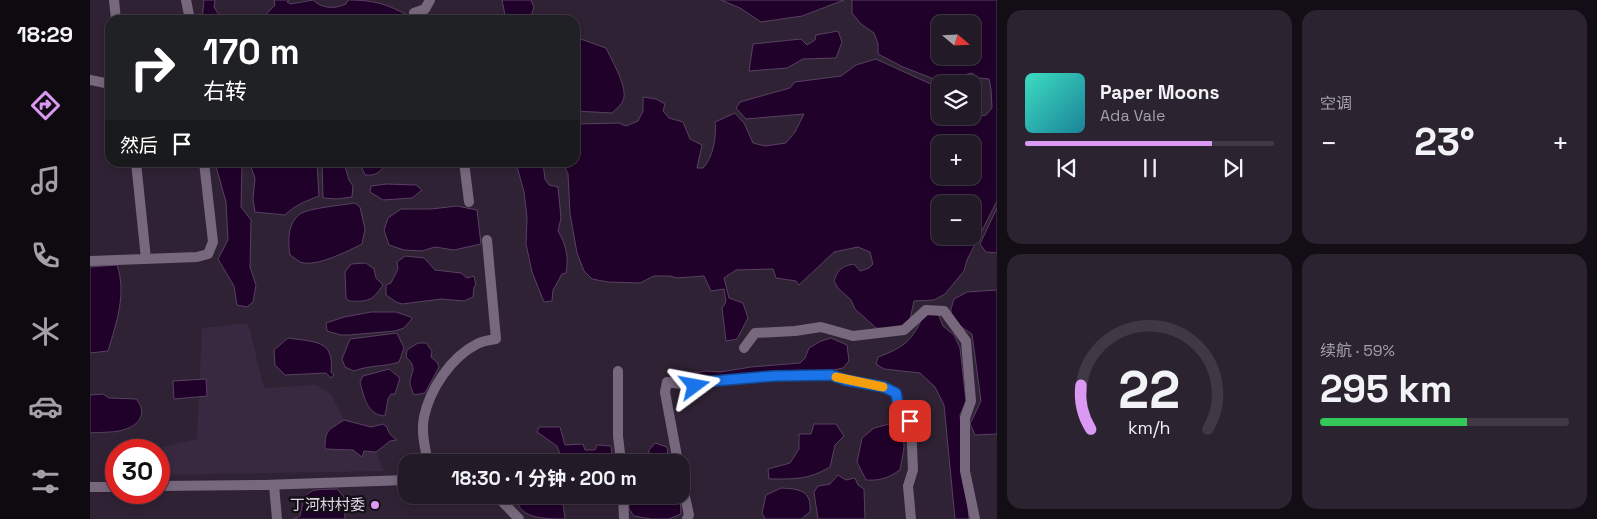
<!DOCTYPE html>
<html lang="zh">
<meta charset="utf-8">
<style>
body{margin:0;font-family:"Space Grotesk","Noto Sans SC",sans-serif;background:#2b232f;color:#f1f3f6;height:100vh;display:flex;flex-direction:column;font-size:19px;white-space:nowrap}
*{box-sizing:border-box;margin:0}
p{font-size:16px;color:#a3a1a7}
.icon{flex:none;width:28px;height:28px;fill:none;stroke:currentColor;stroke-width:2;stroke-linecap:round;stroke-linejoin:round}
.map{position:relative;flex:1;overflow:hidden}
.side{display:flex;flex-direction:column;gap:10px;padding:10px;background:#130e15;width:600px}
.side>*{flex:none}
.top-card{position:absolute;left:15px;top:15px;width:475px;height:152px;border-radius:15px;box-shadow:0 2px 8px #0003,0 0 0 1px #403844;background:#202124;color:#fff;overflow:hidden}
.needle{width:32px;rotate:109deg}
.buttons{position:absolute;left:841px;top:15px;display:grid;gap:10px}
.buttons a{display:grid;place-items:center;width:50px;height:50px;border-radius:10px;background:#231a27;box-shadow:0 2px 8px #0003,0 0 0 1px #403844;font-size:25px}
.speed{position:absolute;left:15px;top:439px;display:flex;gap:10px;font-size:25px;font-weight:700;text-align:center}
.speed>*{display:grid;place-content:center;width:65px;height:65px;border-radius:50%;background:#231a27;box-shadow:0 2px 8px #0003,0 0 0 1px #403844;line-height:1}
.speed .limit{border:8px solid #d22;background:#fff;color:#111}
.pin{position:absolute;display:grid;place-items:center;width:42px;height:42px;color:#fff;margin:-21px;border-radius:10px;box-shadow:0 2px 8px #0006}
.me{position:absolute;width:55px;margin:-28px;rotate:77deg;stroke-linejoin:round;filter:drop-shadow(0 0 4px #0008)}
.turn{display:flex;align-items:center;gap:18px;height:105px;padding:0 15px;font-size:22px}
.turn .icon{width:65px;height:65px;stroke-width:2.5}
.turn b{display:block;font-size:35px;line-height:42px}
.then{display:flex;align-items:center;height:48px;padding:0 15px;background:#0003;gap:10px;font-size:19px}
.big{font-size:38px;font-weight:700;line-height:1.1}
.side .widget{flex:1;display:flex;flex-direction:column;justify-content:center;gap:8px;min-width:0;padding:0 18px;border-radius:15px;background:#2b232f}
.side .dial{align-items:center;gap:0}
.dial svg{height:130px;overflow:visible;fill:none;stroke:#403844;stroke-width:7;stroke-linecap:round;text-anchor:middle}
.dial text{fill:#f1f3f6;stroke:none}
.song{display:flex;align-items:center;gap:15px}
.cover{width:60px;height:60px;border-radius:8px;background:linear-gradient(135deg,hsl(170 70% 55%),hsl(190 70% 35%))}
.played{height:5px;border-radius:2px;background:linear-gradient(90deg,#dc99f4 75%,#403844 75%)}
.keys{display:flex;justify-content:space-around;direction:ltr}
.heat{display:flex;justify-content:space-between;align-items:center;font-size:28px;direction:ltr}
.charge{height:8px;border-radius:4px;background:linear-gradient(90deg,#34c759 59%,#403844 0)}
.side .tiles{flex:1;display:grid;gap:10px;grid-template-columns:repeat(2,1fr)}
.trip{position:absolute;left:308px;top:454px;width:292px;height:50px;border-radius:15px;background:#231a27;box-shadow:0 2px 8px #0003,0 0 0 1px #403844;font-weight:700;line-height:50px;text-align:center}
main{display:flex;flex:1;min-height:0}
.menu{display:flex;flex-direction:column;width:90px;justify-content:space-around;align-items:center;background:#0e0a10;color:#a3a1a7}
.menu .icon{width:35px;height:35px}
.menu .current{color:#dc99f4}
.menu b{font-size:22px;color:#f1f3f6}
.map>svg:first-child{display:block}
.built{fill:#392940}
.water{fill:#20012a;stroke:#594161;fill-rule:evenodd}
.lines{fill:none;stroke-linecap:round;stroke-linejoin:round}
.street{stroke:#78687e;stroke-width:10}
.route-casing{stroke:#114b97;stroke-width:12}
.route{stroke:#1a73e8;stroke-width:9}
.slow{stroke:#f59e0b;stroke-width:9}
.poi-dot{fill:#dc99f4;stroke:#140e16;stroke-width:2}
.labels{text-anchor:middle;stroke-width:4.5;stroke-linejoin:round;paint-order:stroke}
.poi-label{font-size:15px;fill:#ded5e1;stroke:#140e16;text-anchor:end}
</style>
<main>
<nav class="menu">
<b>18:29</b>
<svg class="icon current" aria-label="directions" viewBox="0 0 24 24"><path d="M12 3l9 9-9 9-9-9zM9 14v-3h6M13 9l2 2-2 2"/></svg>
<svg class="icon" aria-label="music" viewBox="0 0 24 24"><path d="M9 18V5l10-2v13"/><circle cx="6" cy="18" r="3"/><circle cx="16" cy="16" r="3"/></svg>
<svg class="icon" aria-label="phone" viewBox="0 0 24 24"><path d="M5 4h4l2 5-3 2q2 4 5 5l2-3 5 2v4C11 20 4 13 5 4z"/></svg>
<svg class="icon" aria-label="climate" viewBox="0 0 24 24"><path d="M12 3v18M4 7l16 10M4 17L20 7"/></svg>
<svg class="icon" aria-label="car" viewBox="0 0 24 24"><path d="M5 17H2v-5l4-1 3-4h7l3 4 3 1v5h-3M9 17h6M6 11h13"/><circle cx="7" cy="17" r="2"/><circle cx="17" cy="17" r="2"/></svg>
<svg class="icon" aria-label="filters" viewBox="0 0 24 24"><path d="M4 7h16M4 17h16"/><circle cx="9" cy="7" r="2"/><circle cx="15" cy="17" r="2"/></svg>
</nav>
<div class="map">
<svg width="907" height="519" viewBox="0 0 907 519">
<rect width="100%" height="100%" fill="#2f2234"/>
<path class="built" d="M158,323L174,388L226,385L241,394L254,420L237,431L263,450L286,452L294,471L71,475L73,447L107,439L112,328Z"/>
<path class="water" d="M114,0H125L124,7L132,20H112Z
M184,0H199L197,2L201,4L223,0C232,9 245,9 256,4L258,0C282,0 295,3 317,15V20H171L185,5Z
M412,0H441L444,7L440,20H416Z
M631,0H754L712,16L671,22L650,8Z
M762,0H907V201L877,260L874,271L855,294L844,300L824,301L819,324L800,329L786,328L765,309L761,300L748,288L744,281C748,269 752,266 764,264L770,271L779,268L783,264L780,252L768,247L744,252L709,285L706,281L686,278L683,269L646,270L634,278L639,298L653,303L658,318L647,339L636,341L632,308L636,302L634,289L621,291L614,276L587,278L580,276H564L550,283L518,282L502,279L494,271L487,253L480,214L478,174L473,163L485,162V124L529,123L536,126L548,121L553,111V97L566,99L575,104L573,111L579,118L593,122L600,139L612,145L607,168H613C623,158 627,136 625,122L645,113L654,123L663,143L675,146L696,143L705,132L714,114L656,119L646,108L650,102L700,88L705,82L751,76L766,65L786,59L845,86L844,100L853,122L896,115L902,108L901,89L899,79L889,78L882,73L849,81L813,67L788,54V44L784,33L771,24L762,13ZM850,24H882V56H850ZM850,144H882V176H850ZM850,204H882V236H850Z
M748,31L752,42L746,58L713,59L697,68L659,71L663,44L711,39L717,45L725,40L726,35Z
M485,37L516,48C521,59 536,84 534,97C533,104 527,108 522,113L485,111Z
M159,162L227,163L229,196C216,201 205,205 195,215L165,212L163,199L165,178Z
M125,163H152L151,207L161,220L160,267L166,285L163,302L157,307L147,305L144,286L128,259L138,240L136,202Z
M232,163H254L259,180L263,186L262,197L247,199L233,198Z
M270,163V162L297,163C290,172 286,176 275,175Z
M426,163H453L455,179L459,185L468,187L471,218L468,231C476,244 479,258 476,273L472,274L463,290L462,301L454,302L442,272L436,244L437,217L434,192Z
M297,184L326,185L332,190L322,198L293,200L280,192L281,186Z
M265,203L270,207L275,229L272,244C258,251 225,268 210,262C207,260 203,257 200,255C198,241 197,224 210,214C219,208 253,205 265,203Z
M367,206L387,210L391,244L364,250L345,247L332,251L314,250L299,245L294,230L298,218L311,209H341Z
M907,208V253L896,252L890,244Z
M315,256L334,258L345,270L371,273L377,278L384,276L386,285L384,287L383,297L374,301L351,299L312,304L306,302L296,295V285L301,283L308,269L307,262Z
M276,263L284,269L286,278L293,285C282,301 278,302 259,301L256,298L255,272L261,264Z
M27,265C37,294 26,324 18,351L0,353V267Z
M907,290V434L885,435L880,424L891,401L882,334L861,320V309L864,299L877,292Z
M846,309L853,326L864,335L870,348L876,401L870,415L879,519H865L854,405L845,387L830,373L794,369L786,364L788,357C818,346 823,339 836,310Z
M281,312H306L321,317L322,319L314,328L305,331L259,335H251L237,331L236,323L254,317Z
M307,333L314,348L309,362C295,367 279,365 264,371L255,367L252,359L260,339Z
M198,338C223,342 245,339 241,372L244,375L241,378L236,373L195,375L185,365L184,350Z
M741,338L757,345L759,361L753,368L720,375L712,370L610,380L581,379V377L616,371L630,372L661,367L710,363L715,358L719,348L731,341Z
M328,343H336L342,351L341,357L347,362L349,367L335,393L324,395C323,392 320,387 320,383C320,373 329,369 316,357L317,350Z
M299,369L310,378L305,394H301L298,399L295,416C277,415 274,397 270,382L273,376Z
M116,379L117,396L84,399L83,381Z
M13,394L19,398L46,399C57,411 51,424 36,429C27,433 10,432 0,433V395Z
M254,420L281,427L293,424L297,427C298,433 302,437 307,440L300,441L286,452L274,451L272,457L263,450L235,449C235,429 238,431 254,420Z
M724,424H746L754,436L745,445L740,467C718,480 704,479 679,479L678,469L700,463L709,449V434H721Z
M799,424C820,441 814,445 810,470C798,478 790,481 776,480L767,462L772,438L784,428Z
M449,427H470L475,445L493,444L495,450H505L507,445L521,446L523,462H473L467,446L447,432Z
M565,443L577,447L579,462H559V450Z
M748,475L756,480L765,478L768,485L774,489L775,519H728L724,492L728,486L740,484Z
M691,488C709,489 722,490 720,512L711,519H675L672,513L676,495Z
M247,489L254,497L255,519H203L210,516C216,487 219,490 247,489Z
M431,495H472L475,519C456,519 430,519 427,500Z
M538,495H588L590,497L591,514L579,519H561L544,516L539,509Z"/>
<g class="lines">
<path class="street" d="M24,0L26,20
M96,0L100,20
M325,20L324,13L335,9L340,0
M0,80L20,84
M46,162L56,259
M374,162L379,202
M0,261L107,257L118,254L123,242L114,162
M654,348L665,333L705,331L731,327L763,336L814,330L836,310L854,311L876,341L881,401L875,418V471L885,519
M528,371V436L531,462
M338,462C335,448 331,432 334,417C340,389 361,357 387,344C392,341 399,340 406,339L397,240
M588,462L575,392L577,382L605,386L613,382L684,376L741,375L755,380L794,387L806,393L809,410L821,421L823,470L818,486L821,519
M591,478L599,515L597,519
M184,485L187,519
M69,486L174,485L316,480
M0,487H26
M406,495L429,519
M533,495L534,519"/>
</g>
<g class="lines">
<g class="route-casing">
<path id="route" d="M605,386L613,382L684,376L741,375L755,380L794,387L806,393L809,410L820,421"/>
</g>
<use href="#route" class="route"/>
<path class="slow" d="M746,377L793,387"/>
</g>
<circle class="poi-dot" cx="285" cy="505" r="5"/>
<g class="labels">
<g class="poi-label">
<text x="275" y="510">丁河村村委</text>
</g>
</g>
</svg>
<div class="buttons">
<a><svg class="needle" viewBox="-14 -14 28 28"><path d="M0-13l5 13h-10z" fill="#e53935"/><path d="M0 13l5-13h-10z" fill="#a3a1a7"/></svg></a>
<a><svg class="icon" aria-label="layers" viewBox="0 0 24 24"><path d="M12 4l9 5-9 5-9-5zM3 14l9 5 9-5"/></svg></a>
<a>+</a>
<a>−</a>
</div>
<div class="speed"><div class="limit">30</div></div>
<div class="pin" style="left:820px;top:421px;background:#d93025"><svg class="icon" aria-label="arrive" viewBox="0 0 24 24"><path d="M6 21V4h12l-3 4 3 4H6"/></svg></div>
<svg class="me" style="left:605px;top:386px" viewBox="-20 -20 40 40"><path d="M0-17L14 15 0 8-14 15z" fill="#1a73e8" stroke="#fff" stroke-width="4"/></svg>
<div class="trip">18:30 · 1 分钟 · 200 m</div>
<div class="top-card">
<div class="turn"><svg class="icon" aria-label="right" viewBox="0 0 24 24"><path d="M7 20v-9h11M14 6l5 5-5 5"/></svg><div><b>170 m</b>右转</div></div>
<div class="then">然后<svg class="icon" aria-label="arrive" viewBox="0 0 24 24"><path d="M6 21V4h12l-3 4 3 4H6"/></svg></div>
</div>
</div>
<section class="side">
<div class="tiles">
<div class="widget">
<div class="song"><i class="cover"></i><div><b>Paper Moons</b><p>Ada Vale</p></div></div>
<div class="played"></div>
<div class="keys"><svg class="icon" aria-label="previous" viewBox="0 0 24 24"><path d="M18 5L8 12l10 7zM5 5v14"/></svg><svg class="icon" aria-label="pause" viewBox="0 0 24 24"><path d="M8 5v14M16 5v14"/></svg><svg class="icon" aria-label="next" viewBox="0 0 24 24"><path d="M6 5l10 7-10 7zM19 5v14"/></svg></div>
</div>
<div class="widget"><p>空调</p>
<div class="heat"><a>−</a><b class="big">23°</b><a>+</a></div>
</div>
<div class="widget dial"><svg viewBox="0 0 100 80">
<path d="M14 69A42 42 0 1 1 86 69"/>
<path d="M14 69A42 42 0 0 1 8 42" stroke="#dc99f4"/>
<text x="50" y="56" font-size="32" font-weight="700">22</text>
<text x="50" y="72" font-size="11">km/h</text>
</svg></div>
<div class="widget"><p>续航 · 59%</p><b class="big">295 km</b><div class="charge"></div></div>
</div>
</section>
</main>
